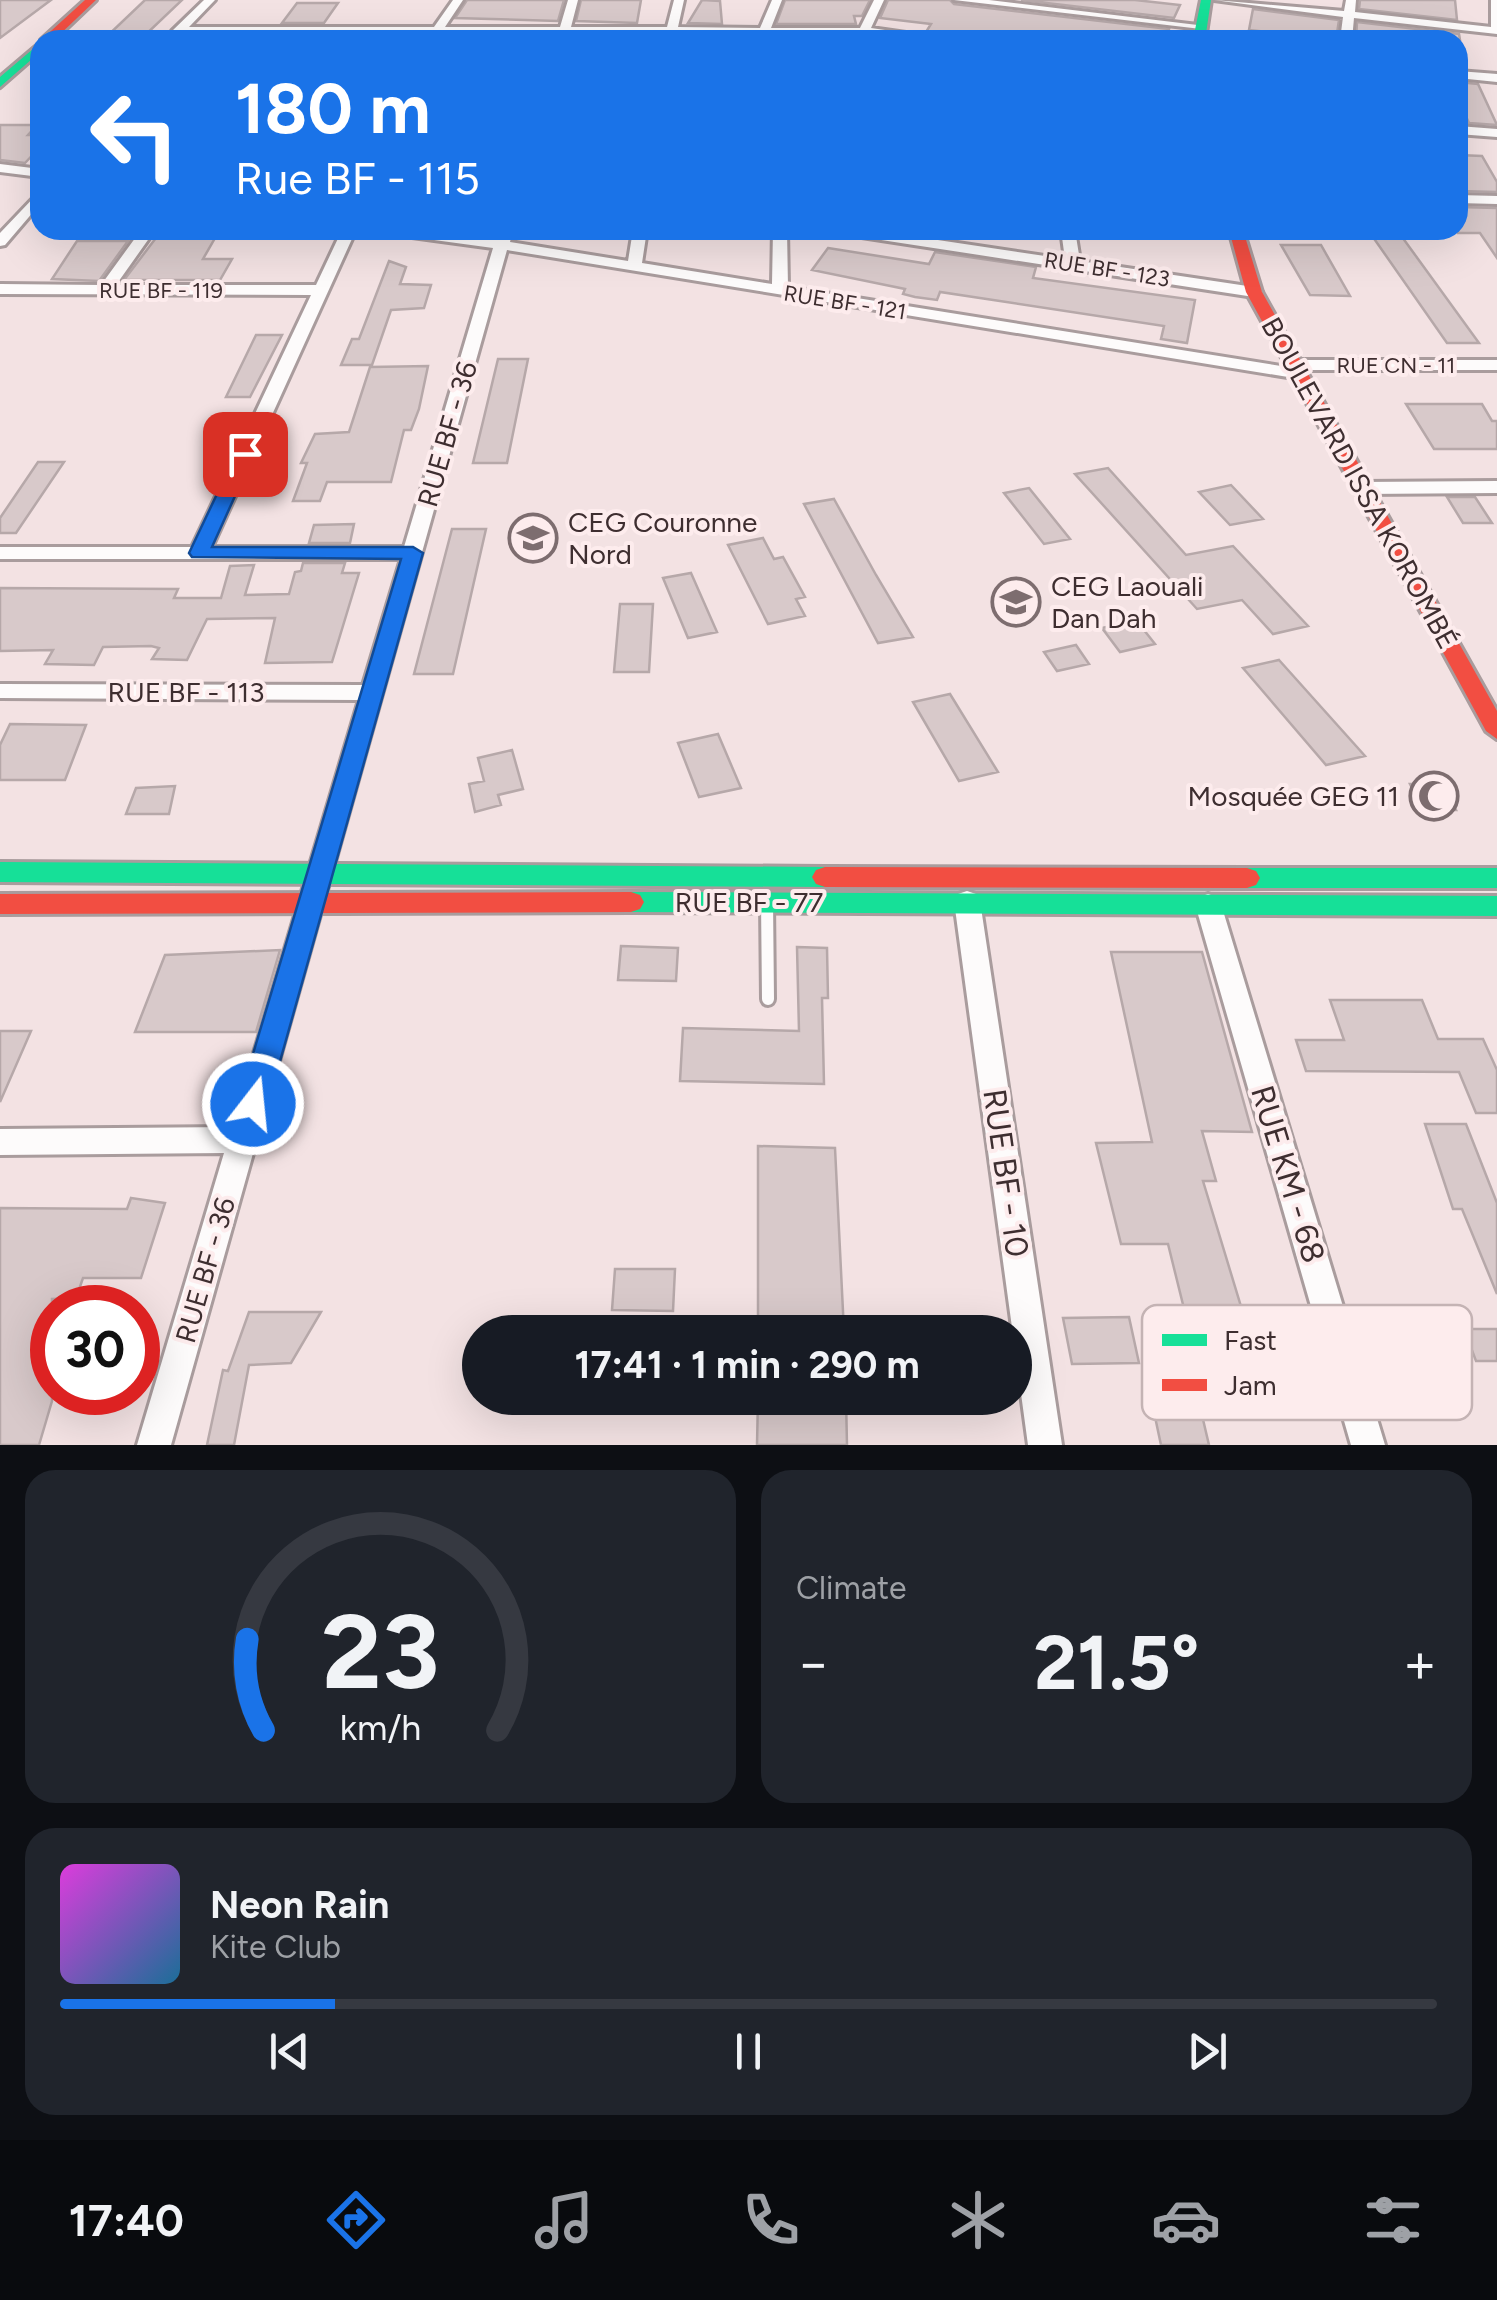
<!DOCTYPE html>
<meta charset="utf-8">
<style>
body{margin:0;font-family:Figtree,sans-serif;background:#20242c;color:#f1f3f6;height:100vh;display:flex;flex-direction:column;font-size:38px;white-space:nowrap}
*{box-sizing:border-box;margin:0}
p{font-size:32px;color:#9ea1a6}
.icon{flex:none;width:55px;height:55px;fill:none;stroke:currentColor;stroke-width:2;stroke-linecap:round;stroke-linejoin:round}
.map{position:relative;height:1445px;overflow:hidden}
.details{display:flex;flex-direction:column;gap:25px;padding:25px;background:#0d0f14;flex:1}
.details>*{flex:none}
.banner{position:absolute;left:30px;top:30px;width:1438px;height:210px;border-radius:30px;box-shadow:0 10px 40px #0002;background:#1a73e8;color:#fff;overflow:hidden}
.speed{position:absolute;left:30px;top:1285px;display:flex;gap:20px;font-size:50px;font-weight:700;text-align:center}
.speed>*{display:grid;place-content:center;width:130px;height:130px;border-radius:50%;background:#171b24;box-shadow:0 10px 40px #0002;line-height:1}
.speed .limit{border:15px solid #d22;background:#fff;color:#111}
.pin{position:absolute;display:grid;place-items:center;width:85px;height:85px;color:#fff;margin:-42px;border-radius:20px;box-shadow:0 5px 15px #0006}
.me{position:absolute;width:110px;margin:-55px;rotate:16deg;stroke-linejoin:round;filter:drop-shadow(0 0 8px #0008)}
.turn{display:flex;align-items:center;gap:35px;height:210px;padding:0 40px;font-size:45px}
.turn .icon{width:130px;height:130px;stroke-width:2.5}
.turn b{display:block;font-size:70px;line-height:85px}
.big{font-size:75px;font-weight:700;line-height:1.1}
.details .tile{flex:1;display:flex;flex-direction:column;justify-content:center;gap:15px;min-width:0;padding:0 35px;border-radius:30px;background:#20242c}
.details .dial{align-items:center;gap:0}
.dial svg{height:260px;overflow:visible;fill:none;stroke:#363941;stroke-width:7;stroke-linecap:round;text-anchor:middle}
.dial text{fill:#f1f3f6;stroke:none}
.song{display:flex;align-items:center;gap:30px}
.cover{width:120px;height:120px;border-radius:15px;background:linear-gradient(135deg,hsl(300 70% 55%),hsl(200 70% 35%))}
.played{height:10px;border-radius:5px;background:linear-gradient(90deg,#1a73e8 20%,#363941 20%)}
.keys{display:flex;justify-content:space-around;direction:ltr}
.heat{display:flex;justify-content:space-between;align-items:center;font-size:55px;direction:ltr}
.details .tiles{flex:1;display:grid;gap:25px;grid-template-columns:1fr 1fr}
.tile:last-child{grid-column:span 2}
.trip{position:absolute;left:462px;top:1315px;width:570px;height:100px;border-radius:50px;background:#171b24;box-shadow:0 10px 40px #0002;font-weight:700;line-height:100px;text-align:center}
.tabs{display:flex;height:160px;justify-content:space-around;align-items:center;background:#090b0e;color:#9ea1a6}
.tabs .icon{width:70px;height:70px}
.tabs .current{color:#1a73e8}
.tabs b{font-size:45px;color:#f1f3f6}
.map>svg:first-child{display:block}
.building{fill:#d8c9ca;stroke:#b6a8a9;stroke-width:2.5}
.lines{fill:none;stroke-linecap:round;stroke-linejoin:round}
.lane-casing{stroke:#a99c9d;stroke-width:18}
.street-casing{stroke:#a99c9d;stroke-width:6}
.fast-casing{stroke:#a99c9d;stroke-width:6}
.jam-casing{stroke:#a99c9d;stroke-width:6}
.lane{stroke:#fdfbfb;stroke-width:12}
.street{fill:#fdfbfb;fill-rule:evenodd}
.fast{fill:#16e098;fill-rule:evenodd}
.jam{fill:#f24e42;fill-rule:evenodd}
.route{fill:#1a73e8;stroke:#114b97;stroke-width:2.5}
.labels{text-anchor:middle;stroke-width:8;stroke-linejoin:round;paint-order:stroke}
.far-street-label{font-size:22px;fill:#3e2e30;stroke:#fdeced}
.street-label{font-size:28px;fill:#3e2e30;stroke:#fdeced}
.poi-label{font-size:28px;fill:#3e2e30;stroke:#fdeced;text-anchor:start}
.near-street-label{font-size:32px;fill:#3e2e30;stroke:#fdeced}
.key{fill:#fdeced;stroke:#c4b3b4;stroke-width:2.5}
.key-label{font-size:28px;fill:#3e2e30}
</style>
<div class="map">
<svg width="1497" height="1445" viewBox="0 0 1497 1445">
<rect width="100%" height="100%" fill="#f3e2e3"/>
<path class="building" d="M0,0H51L0,38Z
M145,0H182L140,40H103Z
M467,0H564L558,21L455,18Z
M581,0H641L637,23L576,21Z
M702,0L720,1L722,24L688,23Z
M785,0H870L862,16H854L856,24H776Z
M888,0H950L954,4L1169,29L1165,40H1068L1024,35L1020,40L949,35L926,32L931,24L880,18Z
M1021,0H1135L1180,5L1174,18Z
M1360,0H1455L1457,20L1359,9Z
M297,3H338L324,23H282Z
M1253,9L1339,20L1336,40H1295V35L1249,30Z
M1357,22L1459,34L1460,40H1356Z
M1458,82L1478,84L1497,125L1469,123L1458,99Z
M0,125H37L28,135H40V147L25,163L0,160Z
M1458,155L1482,156L1497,182V192L1458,191Z
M1458,207L1497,208V258L1480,233H1458Z
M162,230H194L188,238H215L203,259H232L220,280H124Z
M1368,230H1397L1479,343H1447Z
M77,241H128L99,281L52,279Z
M1281,245H1321L1350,296L1310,295Z
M828,248L929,264L935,252L1036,267L1033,278L1195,300L1187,343L1161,339L1164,326L940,292L937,300L915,297L903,294L905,289L812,270Z
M389,261L406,267L400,284L431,285L424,308L391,310L372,365H341L352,339H359Z
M256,335H282L250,397H226Z
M498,359H528L507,463H473Z
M428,366L419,409L411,430H404L391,482H327L320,501H293L307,463H301L315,434L349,432L370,367Z
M1406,404H1482L1492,421H1497V449H1434Z
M38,462H64L16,533H0V518Z
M1108,468L1186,555L1233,546L1308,626L1273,634L1242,600L1197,609L1075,474Z
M1231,485L1263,519L1230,525L1199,492Z
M1029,488L1070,539L1044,544L1004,493Z
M1447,497H1475L1492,523H1463Z
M834,499L876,575L913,637L878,643L804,504Z
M354,524L350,543H309L314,525Z
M452,529H486L453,674H414Z
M763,538L774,559L783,557L805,597L796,599L805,616L768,624L728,545Z
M303,563H345L342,573H359L332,662L265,663L275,618L207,619L187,660L152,659L159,648L151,646L103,647L94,665L45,664L53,650L0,651V588L178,589L174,598H221L230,566L254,565L245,595L289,594L295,572L301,571Z
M691,573L717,632L688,638L663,578Z
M620,604H653L649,672H614Z
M1136,620L1155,644L1120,652L1102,628Z
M1076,645L1089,664L1057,671L1044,652Z
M1279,660L1365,756L1326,765L1243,668Z
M950,694L998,772L959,781L913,702Z
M10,724L86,725L65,780H0V745Z
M718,734L741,788L699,797L678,743Z
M512,750L523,789L498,795L501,805L475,812L469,784L484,781L478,758Z
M1410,784H1443L1456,810H1423Z
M175,786L169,814H126L136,788Z
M621,946L678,948L676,981L618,980Z
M797,947L827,948L828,998H822L824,1084L680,1081L683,1028L799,1031Z
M280,950L256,1032H135L165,955Z
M1111,952H1202L1252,1132L1202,1131L1216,1181H1203L1256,1356L1196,1357L1168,1244H1121L1096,1143L1152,1142Z
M1330,1000H1422L1438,1039H1483L1497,1070V1113H1476L1459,1072L1306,1071L1296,1040H1344Z
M0,1031H31L0,1102Z
M1425,1124H1466L1497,1203V1294L1462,1209H1453Z
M758,1146L835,1148L844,1332H758Z
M131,1198L165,1203L141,1278H83L76,1298L52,1299V1401L39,1445H0V1208L127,1209Z
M615,1269H675L673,1311L612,1310Z
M249,1312H321L291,1363L249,1365L234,1445H207L223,1370L228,1371Z
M1129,1317L1139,1363L1072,1364L1063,1318Z
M1464,1329H1497V1361H1476Z
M1190,1364L1209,1445H1161L1144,1365Z
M758,1398H846L847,1445H757Z"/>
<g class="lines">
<g class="lane-casing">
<path id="lane" d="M767,901L768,999"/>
</g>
<g class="street-casing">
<path id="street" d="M204,0H215L189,27H434L453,0H463L445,27H560L568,0H578L571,27H667L674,0H684L678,27L760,28L772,0H782L771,28H860L874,0H884L871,28L955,40L864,34H676L675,40H663L665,34H569L568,40H556L558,34L172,35V31Z
M954,0H989L1206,26L1201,29Z
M1214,0L1344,11L1346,0H1356L1355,12L1491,27V0H1497V34L1354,18L1352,40H1340L1343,17Z
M1458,71L1497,74V82L1458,78Z
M1458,126L1497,129V137L1458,134Z
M0,164L40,169V177L0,172Z
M40,191V204L5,245L0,246V233Z
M1458,195L1497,196V204L1458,203Z
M141,230H155L116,285H316L342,230H356L212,547H404L493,248L390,234L383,230H422L496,240L499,230H513L510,242L628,261L633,230H647L642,263L772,284L773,230H787L788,287L1287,367L1288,361L1294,360H1497V370H1304L1308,374L1300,379L507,250L171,1445H137L224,1153L0,1155V1129L232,1127L359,700L0,698V684L363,685L401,559H0V547H192L311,295L0,294V284L101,285Z
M835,230H871L1065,259L1061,230H1075L1080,261L1254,287L1262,292L1254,297L842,234Z
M1497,481V493L1362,494L1353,488L1362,482Z
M967,891L976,894L980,901L1062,1445H1028L954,901L958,894Z
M1208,894L1217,897L1221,904L1385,1445H1351L1195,904L1199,897Z"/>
</g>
<g class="fast-casing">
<path id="fast" d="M1201,0H1211L1205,40H1193Z
M40,43V52L0,87V77Z
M0,862L825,867L834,870L838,877L834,884L825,887L0,882Z
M1247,868H1497V888H1247L1238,885L1234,878L1238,871Z
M631,892L1497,896V916L631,912L622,909L618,902L622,895Z"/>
</g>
<g class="jam-casing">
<path id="jam" d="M85,0H96L54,40H41Z
M1229,230H1243L1262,292L1497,711V739L1486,731L1246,292Z
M825,867L1247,868L1256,871L1260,878L1256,885L1247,888L825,887L816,884L812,877L816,870Z
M631,892L640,895L644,902L640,909L631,912L0,914V894Z"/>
</g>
<use href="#lane" class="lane"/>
<use href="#street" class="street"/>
<use href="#fast" class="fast"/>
<use href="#jam" class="jam"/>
</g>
<path class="route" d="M245,449L254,454L212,547H413L423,553L268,1104L263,1113L253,1117L243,1113L238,1104L401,559L192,557L189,553L236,454Z"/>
<defs>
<g id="school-ring" transform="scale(2.5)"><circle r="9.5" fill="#fdeced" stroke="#7d6d6f" stroke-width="1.5"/><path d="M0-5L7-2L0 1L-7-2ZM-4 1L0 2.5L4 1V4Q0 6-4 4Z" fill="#7d6d6f"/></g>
<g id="mosque-ring" transform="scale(2.5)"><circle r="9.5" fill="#fdeced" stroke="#7d6d6f" stroke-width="1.5"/><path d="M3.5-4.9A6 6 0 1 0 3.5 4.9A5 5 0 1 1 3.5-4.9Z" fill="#7d6d6f"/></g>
</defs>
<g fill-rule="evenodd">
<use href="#school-ring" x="533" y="538"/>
<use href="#school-ring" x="1016" y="602"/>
<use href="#mosque-ring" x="1434" y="796"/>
</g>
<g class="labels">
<g class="far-street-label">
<text transform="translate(1107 269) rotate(9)" y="8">RUE BF - 123</text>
<text x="161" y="298">RUE BF - 119</text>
<text transform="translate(845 302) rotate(9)" y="8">RUE BF - 121</text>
<text x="1396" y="373">RUE CN - 11</text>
</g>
<g class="street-label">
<text transform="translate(447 434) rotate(-74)" y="10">RUE BF - 36</text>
<text transform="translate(1360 483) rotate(61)" y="10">BOULEVARD ISSA KOROMBÉ</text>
<text x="186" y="702">RUE BF - 113</text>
<text x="749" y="912">RUE BF - 77</text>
<text transform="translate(205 1270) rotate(-74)" y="10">RUE BF - 36</text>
</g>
<g class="poi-label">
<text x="568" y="532">CEG Couronne<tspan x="568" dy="32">Nord</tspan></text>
<text x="1051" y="596">CEG Laouali<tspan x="1051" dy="32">Dan Dah</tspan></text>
<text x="1399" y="806" text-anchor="end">Mosquée GEG 11</text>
</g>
<g class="near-street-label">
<text transform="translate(1006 1173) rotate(82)" y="11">RUE BF - 10</text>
<text transform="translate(1288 1174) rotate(73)" y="11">RUE KM - 68</text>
</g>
</g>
<rect x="1142" y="1305" width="330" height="115" rx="15" class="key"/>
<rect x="1162" y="1334" width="45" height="12" fill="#16e098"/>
<rect x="1162" y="1379" width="45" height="12" fill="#f24e42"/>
<g class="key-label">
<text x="1224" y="1350">Fast</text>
<text x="1224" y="1395">Jam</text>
</g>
</svg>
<div class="speed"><div class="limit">30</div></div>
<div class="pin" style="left:245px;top:454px;background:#d93025"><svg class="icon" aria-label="arrive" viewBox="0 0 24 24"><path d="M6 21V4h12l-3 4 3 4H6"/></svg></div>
<svg class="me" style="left:253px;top:1104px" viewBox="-20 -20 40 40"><circle r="17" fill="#1a73e8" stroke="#fff" stroke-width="3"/><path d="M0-11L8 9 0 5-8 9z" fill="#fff"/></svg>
<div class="trip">17:41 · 1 min · 290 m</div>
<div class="banner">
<div class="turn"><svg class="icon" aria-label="left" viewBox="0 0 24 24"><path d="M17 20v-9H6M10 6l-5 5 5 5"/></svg><div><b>180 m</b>Rue BF - 115</div></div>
</div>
</div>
<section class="details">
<div class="tiles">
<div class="tile dial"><svg viewBox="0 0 100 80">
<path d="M14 69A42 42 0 1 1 86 69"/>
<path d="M14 69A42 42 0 0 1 9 41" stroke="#1a73e8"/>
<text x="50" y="56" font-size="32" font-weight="700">23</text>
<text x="50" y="72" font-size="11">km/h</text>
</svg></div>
<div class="tile"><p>Climate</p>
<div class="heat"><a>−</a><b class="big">21.5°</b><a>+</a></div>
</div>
<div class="tile">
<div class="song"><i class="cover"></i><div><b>Neon Rain</b><p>Kite Club</p></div></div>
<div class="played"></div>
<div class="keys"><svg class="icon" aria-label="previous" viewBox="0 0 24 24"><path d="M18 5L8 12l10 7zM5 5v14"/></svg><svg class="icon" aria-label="pause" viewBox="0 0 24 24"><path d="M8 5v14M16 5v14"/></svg><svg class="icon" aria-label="next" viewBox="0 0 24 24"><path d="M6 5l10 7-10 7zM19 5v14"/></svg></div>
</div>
</div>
</section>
<nav class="tabs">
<b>17:40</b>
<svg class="icon current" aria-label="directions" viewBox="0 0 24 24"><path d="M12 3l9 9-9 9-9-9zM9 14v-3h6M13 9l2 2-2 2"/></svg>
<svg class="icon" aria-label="music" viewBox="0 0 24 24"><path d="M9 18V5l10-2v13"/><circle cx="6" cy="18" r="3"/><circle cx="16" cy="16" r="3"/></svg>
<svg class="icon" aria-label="phone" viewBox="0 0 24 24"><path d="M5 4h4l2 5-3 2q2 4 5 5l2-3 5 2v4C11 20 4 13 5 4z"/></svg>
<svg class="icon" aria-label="climate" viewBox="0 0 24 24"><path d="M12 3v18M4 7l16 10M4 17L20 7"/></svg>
<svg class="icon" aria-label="car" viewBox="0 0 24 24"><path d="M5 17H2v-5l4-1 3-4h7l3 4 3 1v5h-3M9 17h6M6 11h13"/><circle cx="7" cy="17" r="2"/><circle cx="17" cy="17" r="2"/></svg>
<svg class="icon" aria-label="filters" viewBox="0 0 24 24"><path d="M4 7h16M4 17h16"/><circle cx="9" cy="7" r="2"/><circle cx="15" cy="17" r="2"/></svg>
</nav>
